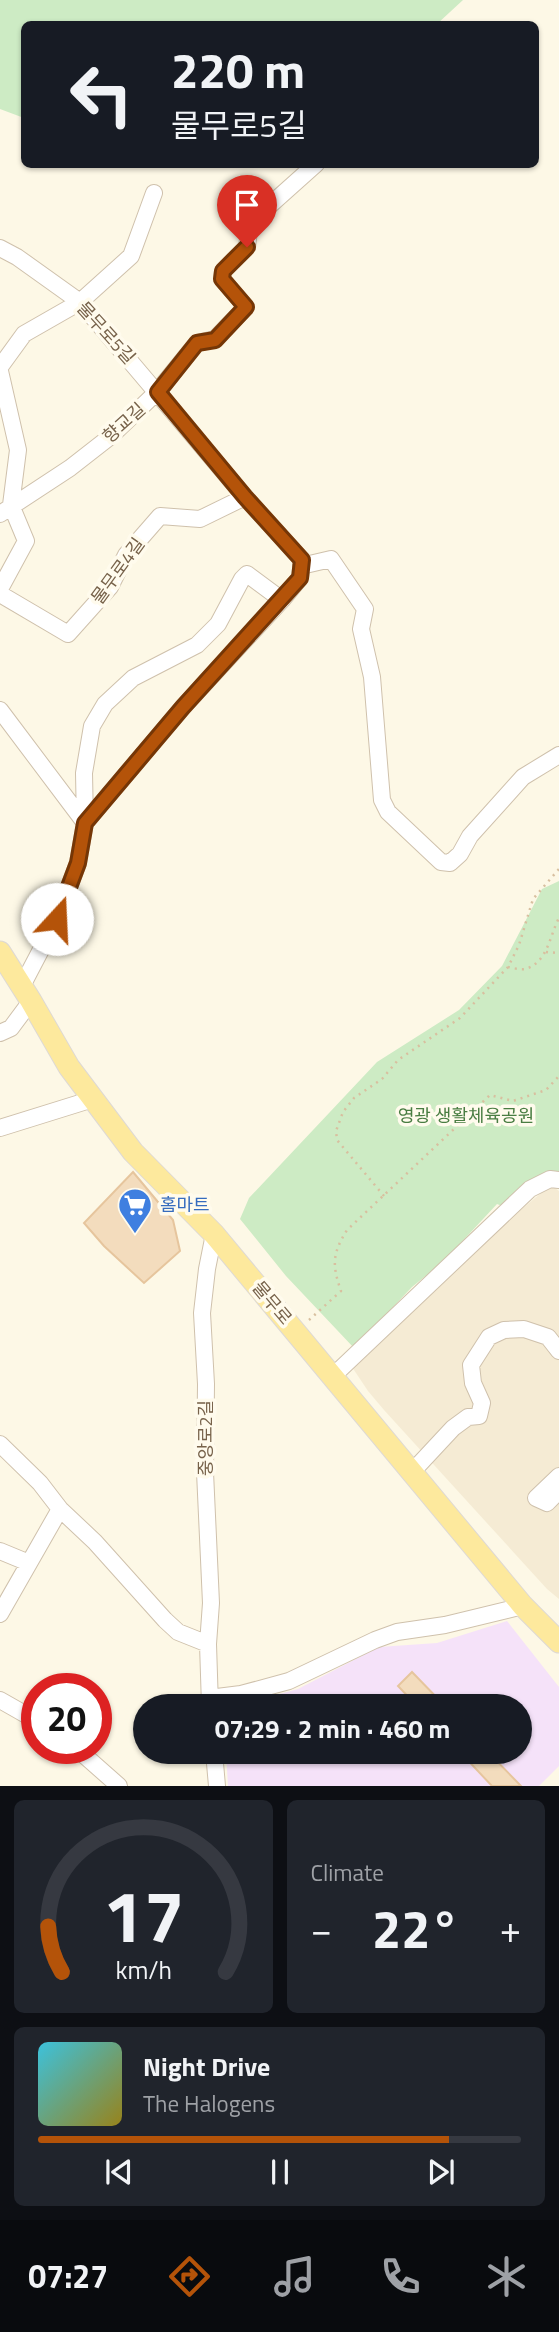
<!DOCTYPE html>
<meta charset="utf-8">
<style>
body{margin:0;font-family:"Titillium Web","Noto Sans KR",sans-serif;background:#20242c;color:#f1f3f6;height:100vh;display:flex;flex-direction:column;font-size:26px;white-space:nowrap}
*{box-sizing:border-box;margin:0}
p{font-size:23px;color:#9ea1a6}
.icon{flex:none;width:38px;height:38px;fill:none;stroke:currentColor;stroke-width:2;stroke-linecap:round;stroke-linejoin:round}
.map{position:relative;height:1786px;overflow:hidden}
.side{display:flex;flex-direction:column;gap:14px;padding:14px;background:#0d0f14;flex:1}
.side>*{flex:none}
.top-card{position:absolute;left:21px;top:21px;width:518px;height:147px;border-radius:10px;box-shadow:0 2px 5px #0004;background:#171b24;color:#f1f3f6;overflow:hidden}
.speed{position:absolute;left:21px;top:1673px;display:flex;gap:14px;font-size:35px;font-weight:700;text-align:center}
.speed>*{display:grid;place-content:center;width:91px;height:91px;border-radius:50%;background:#171b24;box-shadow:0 2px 5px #0004;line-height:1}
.speed .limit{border:10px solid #d22;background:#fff;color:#111}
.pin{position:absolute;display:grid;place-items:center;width:60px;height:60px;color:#fff;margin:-72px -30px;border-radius:50% 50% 50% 0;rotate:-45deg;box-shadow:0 0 7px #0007}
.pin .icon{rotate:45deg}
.me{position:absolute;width:77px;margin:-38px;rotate:20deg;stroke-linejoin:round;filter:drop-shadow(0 0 5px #0008)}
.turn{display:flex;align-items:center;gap:24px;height:147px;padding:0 35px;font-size:32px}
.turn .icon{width:91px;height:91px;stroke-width:2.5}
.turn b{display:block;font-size:49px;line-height:60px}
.big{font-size:52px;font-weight:700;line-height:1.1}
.side .card{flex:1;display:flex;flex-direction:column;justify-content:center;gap:10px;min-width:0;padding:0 24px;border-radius:10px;background:#20242c}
.side .dial{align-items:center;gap:0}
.dial svg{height:182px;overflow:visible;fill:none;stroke:#363941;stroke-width:7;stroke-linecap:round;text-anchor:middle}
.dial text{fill:#f1f3f6;stroke:none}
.song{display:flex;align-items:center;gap:21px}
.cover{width:84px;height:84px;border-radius:10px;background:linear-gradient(135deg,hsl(190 70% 55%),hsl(50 70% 35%))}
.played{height:7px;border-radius:4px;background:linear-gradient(90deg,#b45309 85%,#363941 85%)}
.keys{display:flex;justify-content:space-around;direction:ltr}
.heat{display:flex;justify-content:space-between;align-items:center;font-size:38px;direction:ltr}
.side .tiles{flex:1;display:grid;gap:14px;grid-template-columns:1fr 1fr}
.card:last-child{grid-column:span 2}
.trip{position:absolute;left:133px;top:1694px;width:399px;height:70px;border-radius:35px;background:#171b24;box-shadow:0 2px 5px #0004;font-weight:700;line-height:70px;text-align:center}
.menu{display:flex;height:112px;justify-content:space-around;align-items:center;background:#090b0e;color:#9ea1a6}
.menu .icon{width:49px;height:49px}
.menu .on{color:#b45309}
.menu b{font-size:32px;color:#f1f3f6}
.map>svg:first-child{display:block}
.residential{fill:#f5ebd4}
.education{fill:#f5e2f9}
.green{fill:#cdebc4}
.building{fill:#f3dcbd;stroke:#e6c59d;stroke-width:2}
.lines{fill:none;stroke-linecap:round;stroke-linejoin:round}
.minor-casing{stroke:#cfc1ac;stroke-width:18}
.major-casing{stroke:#ded9d4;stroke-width:23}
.path{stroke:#d8bf9f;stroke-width:2.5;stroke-dasharray:2 5;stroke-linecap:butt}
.minor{stroke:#fff;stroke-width:16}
.major{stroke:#fde99d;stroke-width:21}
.route-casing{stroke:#753606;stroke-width:18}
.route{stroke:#b45309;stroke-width:12}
.labels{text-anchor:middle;stroke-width:7;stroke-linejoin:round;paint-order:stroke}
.street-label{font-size:18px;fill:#77624a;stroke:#fffbed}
.park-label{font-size:18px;fill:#497d42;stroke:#fffbed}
.shop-label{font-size:18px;fill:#366cbe;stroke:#fffbed;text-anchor:start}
</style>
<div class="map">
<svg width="559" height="1786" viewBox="0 0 559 1786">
<rect width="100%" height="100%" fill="#fdf8e6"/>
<path class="residential" d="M551,1185L559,1191V1599L547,1589L384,1410L368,1391L350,1364L507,1221Z"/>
<path class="education" d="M507,1621L559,1687V1766L539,1786H228L226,1752H520V1706H236L298,1689L379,1647L437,1643Z"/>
<path class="green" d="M0,0H463L437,24H24V118L0,109Z
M559,881V1177L547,1173L515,1211L497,1204L444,1261L412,1287L354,1348L286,1276L240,1219L249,1198L377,1062L459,1010L502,966L542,889Z"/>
<path class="building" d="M133,1172L173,1220L180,1251L144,1283L104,1246L84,1223Z
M412,1672L445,1706H417L398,1686Z
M460,1752H488L521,1786H492Z"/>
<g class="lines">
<g class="minor-casing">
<path id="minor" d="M0,248L17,257L80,302L245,497L302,560L300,578L282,600L183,707L85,823L0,710
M0,367L24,334L80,302L131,256L154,193
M0,371L18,450L11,505L26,541L0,589
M0,514L70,468L111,436L157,392L197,343L215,339L246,307L222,279L223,271L247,247L250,223L316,164
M301,566L331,559L365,609L361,629L372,677L382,800L388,812L441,862L450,863L460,854L470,836L523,777L559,755
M0,594L68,634L110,587L126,555L160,516L200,519L245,497
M22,986L57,919L78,863L85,823L84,773L92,726L105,704L133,678L197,645L218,624L242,579L247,574L282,600
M0,1033L11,1028L31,1001
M0,1128L93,1099
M333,1376L530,1189L550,1179L559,1180
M0,1444L40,1483L60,1509L95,1542L165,1620L178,1632L208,1644
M412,1472L453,1428L468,1417L479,1416L482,1403L473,1383L471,1365L489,1337L504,1330L524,1329L548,1337L559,1351
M559,1476L536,1498L547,1503L559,1491
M0,1551L29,1563
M0,1614L60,1509
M209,1698L241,1694L289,1681L375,1640L397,1632L445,1625L523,1606
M0,1700L37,1721
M210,1706L208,1644L211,1603L205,1472L206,1384L202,1313L207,1269L214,1234
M76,1748L119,1786
M214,1752L217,1786"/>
</g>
<g class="major-casing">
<path id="major" d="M0,952L31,1001L69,1067L133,1152L214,1234L523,1606L559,1642"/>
</g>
<path class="path" d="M546,952L559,953
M508,967C513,968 521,970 525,969C548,963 550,934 559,918
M384,1196L337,1140L336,1131L343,1112L354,1098L382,1079L398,1060L460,1018L508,967L519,945L533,899L559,869
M309,1320L341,1291C332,1265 332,1254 347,1230L490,1095L513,1101L546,1090L559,1076"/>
<use href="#minor" class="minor"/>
<use href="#major" class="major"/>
</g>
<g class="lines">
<g class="route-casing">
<path id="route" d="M57,919L78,863L85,823L183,707L300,578L302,560L245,497L158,392L197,343L215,340L246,307L222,279L223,271L247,247"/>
</g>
<use href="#route" class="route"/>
</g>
<defs>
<g id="supermarket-pin" transform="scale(1.75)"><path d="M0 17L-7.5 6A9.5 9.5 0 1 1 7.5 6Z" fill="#3f7fe0" stroke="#fffbed"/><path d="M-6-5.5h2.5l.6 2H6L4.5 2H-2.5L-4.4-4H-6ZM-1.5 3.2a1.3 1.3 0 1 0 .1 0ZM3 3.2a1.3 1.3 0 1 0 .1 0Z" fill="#fff"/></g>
</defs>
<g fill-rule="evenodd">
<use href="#supermarket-pin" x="135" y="1205"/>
</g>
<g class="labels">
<g class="street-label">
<text transform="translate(106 333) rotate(48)" y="6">물무로5길</text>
<text transform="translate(124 423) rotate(-42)" y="6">향교길</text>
<text transform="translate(118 571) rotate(-54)" y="6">물무로4길</text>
<text transform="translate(272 1303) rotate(50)" y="6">물무로</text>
<text transform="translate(206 1438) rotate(-90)" y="6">중앙로2길</text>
</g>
<g class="park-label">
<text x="466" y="1122">영광 생활체육공원</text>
</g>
<g class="shop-label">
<text x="160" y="1211">홈마트</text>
</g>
</g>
</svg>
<div class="speed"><div class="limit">20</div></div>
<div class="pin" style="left:247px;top:247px;background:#d93025"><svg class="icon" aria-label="arrive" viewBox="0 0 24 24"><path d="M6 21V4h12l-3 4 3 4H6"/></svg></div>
<svg class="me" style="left:57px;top:919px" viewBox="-20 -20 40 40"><circle r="19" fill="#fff"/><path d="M0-13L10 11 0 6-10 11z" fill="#b45309"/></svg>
<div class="trip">07:29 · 2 min · 460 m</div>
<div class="top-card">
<div class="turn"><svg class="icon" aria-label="left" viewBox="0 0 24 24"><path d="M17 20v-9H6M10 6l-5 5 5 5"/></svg><div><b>220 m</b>물무로5길</div></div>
</div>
</div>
<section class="side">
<div class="tiles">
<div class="card dial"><svg viewBox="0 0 100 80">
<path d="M14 69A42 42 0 1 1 86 69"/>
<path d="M14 69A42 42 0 0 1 8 49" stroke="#b45309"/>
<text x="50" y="56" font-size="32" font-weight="700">17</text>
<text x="50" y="72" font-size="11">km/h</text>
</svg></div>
<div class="card"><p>Climate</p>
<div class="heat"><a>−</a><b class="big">22°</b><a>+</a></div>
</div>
<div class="card">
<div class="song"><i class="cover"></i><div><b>Night Drive</b><p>The Halogens</p></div></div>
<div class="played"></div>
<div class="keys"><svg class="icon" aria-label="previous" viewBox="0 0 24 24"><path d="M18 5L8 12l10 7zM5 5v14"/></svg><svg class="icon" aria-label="pause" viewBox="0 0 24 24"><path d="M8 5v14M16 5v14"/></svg><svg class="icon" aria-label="next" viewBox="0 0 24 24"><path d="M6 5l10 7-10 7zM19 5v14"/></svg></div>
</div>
</div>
</section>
<nav class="menu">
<b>07:27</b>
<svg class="icon on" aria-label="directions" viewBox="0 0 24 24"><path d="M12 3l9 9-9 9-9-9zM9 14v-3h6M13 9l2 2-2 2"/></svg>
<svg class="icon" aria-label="music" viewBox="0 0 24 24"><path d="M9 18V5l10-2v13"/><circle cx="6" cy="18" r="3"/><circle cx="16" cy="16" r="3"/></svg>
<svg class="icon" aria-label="phone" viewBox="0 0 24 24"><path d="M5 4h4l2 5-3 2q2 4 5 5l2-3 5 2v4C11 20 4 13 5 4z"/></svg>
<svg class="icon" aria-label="climate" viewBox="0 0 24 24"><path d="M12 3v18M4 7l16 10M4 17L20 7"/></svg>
</nav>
